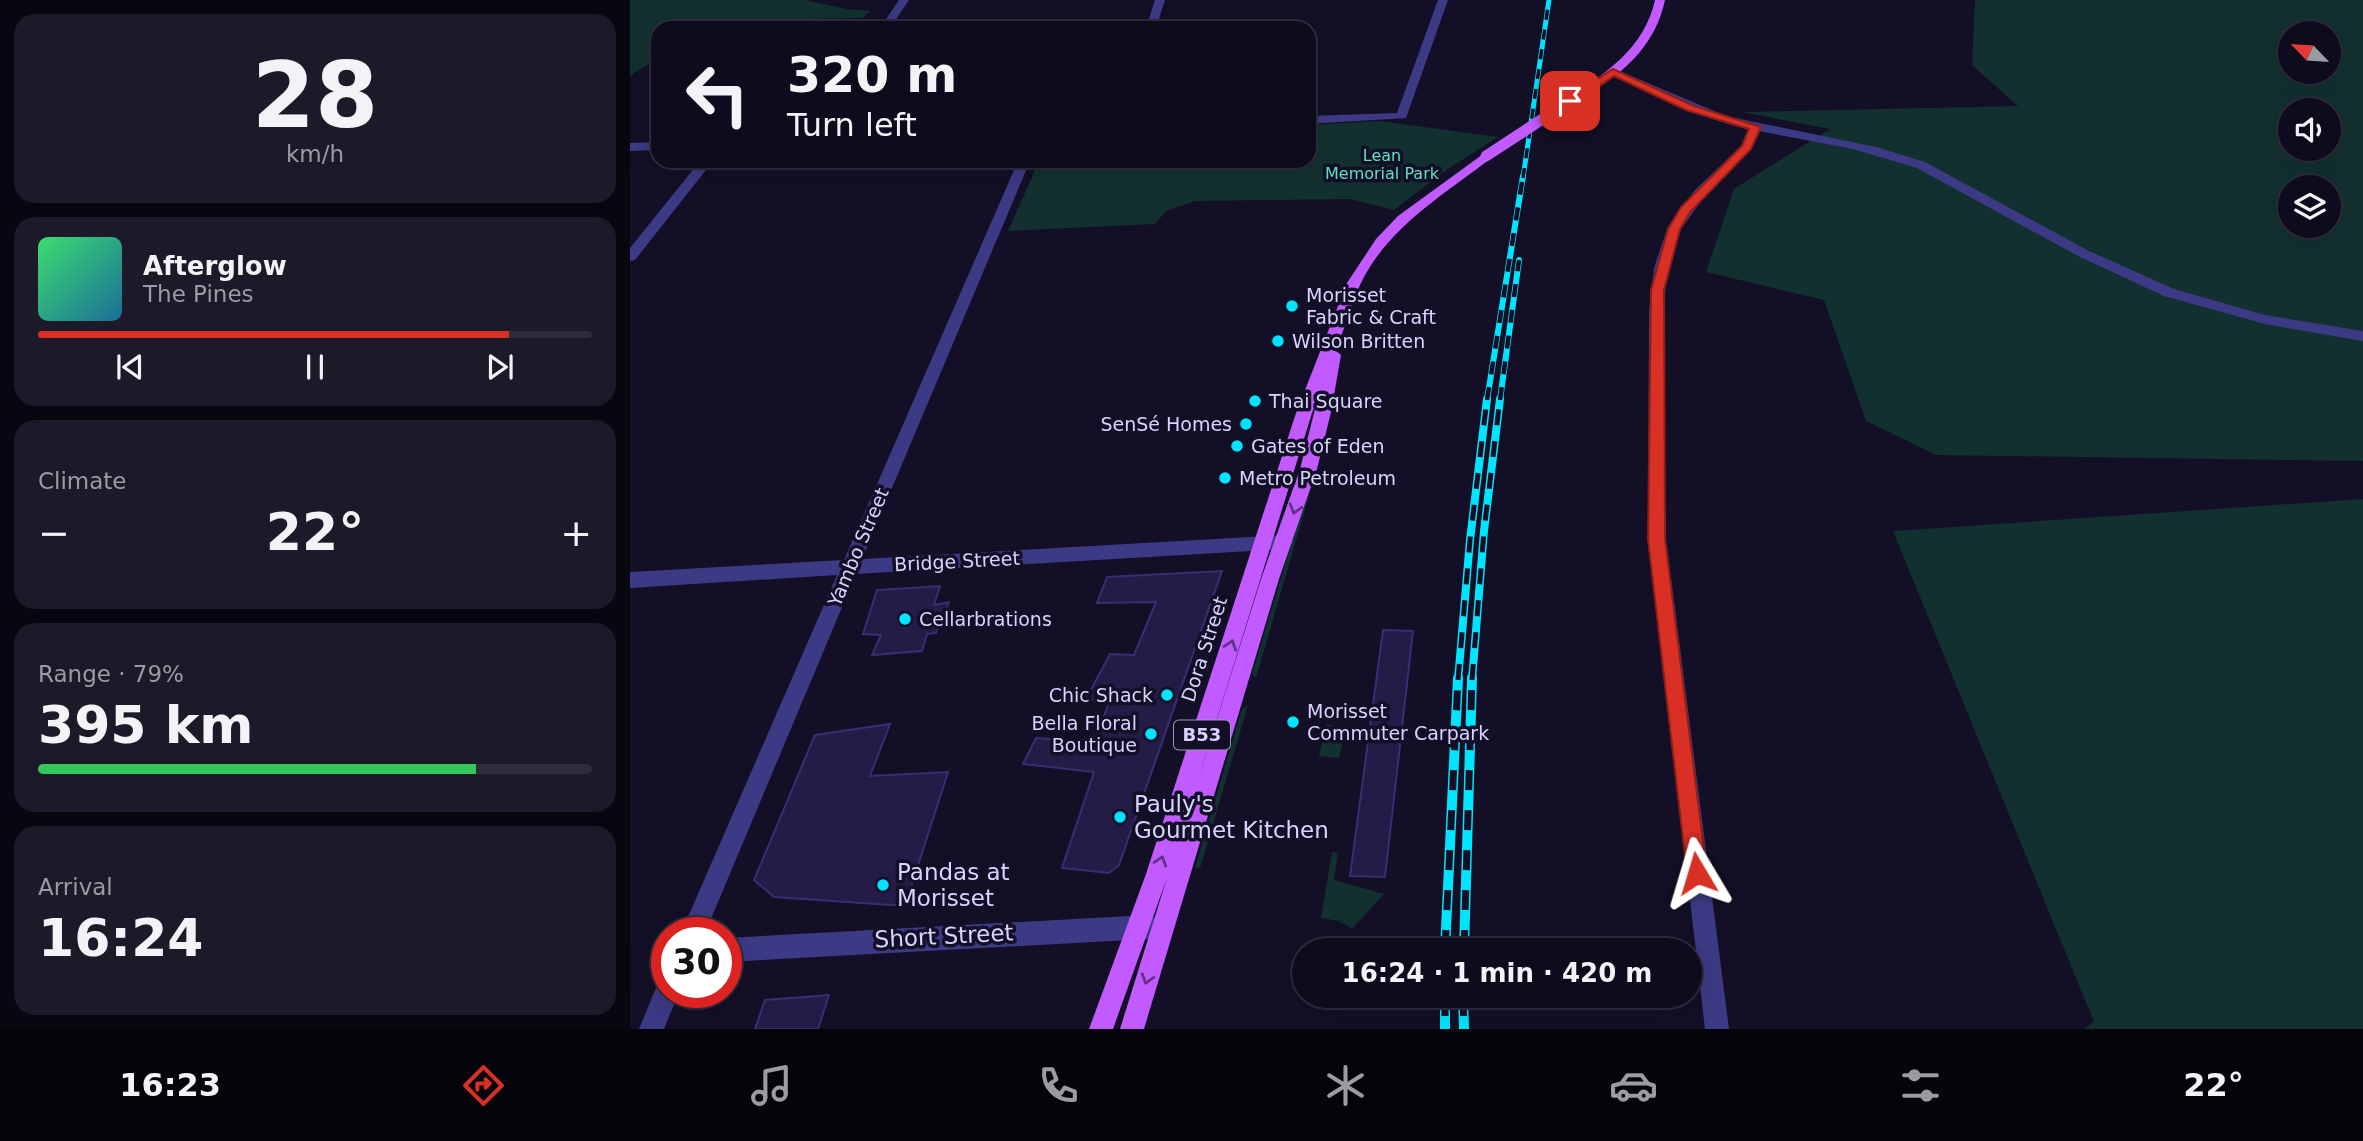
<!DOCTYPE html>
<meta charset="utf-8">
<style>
body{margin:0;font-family:"DejaVu Sans",sans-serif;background:#1c1929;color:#f1f3f6;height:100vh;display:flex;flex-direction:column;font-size:26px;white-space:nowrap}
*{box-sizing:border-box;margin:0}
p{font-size:23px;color:#9b9ba3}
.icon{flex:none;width:38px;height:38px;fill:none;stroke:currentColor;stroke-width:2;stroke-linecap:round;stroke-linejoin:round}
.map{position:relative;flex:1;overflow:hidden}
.details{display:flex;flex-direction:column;gap:14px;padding:14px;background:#08060f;width:630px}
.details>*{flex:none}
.hud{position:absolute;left:21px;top:21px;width:665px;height:147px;border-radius:21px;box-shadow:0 7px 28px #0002,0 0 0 2px #2e2b3b;background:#0e0b1c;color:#f1f3f6;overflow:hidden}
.needle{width:46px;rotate:295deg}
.tools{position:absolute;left:1648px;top:21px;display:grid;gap:14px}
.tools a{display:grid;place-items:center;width:63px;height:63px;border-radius:50%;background:#0e0b1c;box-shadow:0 7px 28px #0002,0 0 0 2px #2e2b3b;font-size:35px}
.speed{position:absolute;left:21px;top:917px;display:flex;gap:14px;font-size:35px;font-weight:700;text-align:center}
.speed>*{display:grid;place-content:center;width:91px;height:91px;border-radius:50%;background:#0e0b1c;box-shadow:0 7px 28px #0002,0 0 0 2px #2e2b3b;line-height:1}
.speed .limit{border:10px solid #d22;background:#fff;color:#111}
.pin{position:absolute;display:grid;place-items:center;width:60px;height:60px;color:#fff;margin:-30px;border-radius:14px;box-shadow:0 4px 10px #0006}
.me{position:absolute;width:77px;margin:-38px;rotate:353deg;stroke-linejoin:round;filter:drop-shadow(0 0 5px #0008)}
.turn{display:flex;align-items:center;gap:24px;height:147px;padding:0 21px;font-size:32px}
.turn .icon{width:91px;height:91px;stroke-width:2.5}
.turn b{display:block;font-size:49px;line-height:60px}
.big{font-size:52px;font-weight:700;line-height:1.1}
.details .widget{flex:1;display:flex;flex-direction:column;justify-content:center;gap:10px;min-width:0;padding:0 24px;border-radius:21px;background:#1c1929}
.details .dial{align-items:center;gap:0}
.dial b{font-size:91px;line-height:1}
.song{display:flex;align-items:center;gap:21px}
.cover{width:84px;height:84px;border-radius:10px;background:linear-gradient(135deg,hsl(140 70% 55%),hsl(200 70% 35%))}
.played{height:7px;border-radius:4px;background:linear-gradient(90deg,#d93025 85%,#2e2b3b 85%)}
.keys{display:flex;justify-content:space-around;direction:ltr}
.heat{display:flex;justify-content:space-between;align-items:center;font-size:38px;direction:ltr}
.charge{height:10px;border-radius:5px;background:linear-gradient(90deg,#34c759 79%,#2e2b3b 0)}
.trip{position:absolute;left:662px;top:938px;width:410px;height:70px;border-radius:35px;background:#0e0b1c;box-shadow:0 7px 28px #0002,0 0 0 2px #2e2b3b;font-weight:700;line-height:70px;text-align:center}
.dock{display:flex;height:112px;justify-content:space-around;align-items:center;background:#06040b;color:#9b9ba3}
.dock .icon{width:49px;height:49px}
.dock .current{color:#d93025}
.dock b{font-size:32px;color:#f1f3f6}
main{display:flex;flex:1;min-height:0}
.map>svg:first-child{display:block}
.green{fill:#12302f;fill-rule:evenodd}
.building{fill:#241b47;stroke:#3b2d73;stroke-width:2}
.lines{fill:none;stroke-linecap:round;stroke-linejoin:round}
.minor{fill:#3d3a85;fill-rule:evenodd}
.major{fill:#c25bff;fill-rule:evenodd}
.rail-far3-casing{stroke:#00e5ff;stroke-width:5}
.rail-far2-casing{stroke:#00e5ff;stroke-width:6}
.rail-far1-casing{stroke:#00e5ff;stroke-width:8}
.rail-casing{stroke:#00e5ff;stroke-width:10}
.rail-far3{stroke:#130f26;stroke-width:3.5;stroke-dasharray:10;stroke-linecap:butt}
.rail-far2{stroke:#130f26;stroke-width:4.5;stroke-dasharray:13;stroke-linecap:butt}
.rail-far1{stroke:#130f26;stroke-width:5;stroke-dasharray:16;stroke-linecap:butt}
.rail{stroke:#130f26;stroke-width:7;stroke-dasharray:20;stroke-linecap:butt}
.major-bridge{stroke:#c25bff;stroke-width:11}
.oneway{stroke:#623188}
.route{fill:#d93025;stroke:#8d1f18;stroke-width:2}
.poi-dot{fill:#00e5ff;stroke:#130f26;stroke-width:2.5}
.labels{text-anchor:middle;stroke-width:7;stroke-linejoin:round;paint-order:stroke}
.far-park-label{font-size:16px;fill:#5fe0c0;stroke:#130f26}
.shield{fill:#130f26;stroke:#9e99be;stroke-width:2}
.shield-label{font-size:18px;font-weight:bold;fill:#d9d4ff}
.poi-label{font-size:19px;fill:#d9d4ff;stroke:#130f26;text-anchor:start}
.street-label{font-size:19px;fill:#d9d4ff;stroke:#130f26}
.near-poi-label{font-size:23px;fill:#d9d4ff;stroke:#130f26;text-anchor:start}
.near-street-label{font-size:23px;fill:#d9d4ff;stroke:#130f26}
</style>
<main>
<section class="details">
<div class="widget dial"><b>28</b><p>km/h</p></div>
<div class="widget">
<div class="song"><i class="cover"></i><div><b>Afterglow</b><p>The Pines</p></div></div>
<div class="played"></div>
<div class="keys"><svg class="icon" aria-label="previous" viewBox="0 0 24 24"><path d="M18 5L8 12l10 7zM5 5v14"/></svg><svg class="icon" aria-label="pause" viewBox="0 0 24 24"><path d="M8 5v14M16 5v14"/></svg><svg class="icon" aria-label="next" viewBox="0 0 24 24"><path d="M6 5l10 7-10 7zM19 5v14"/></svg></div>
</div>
<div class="widget"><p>Climate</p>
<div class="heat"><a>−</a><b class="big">22°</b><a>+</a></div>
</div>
<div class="widget"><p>Range · 79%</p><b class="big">395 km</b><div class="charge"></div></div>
<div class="widget"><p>Arrival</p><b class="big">16:24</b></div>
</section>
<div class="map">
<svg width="1733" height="1029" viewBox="0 0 1733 1029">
<rect width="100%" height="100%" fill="#130f26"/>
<path class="green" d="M0,0H175L217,9L241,11L232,18L182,19L151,28H28L25,60L0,76Z
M1345,0H1733V461L1306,455L1236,421L1194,300L1076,272L1104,189L1200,129L1112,112L1388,106L1342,65ZM1661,33H1699V72H1661ZM1661,110H1699V149H1661ZM1661,187H1699V226H1661Z
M749,121L868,137L815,171L764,210L720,199L565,201L536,211L525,224L378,231L409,161H679V125Z
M680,482H683L626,678L622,674Z
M1733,499V1029H1453L1464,1022L1263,531Z
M618,705L570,868H565L612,709Z
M696,724L716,727L709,758L689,756Z
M702,852L708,853L704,880L754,894L722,929L709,921L691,918Z"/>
<path class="building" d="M592,571L489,865L479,873L432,868L464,772L393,764L406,738L464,742L480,700L456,699L480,654L504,655L526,602L467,603L477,577Z
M310,586L304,605L319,602L306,633L297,634L292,651L242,655L251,635L233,634L247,590Z
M753,630L783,631L755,877L720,876Z
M260,724L240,776L318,772L275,906L144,897L124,880L185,735Z
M199,995L188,1029H125L135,1000Z"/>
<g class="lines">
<path class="minor" d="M269,0H279L260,28H250Z
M525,0H535L526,28H516Z
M808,0H818L776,118L679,124V116L767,113Z
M979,70H987L1096,116L1246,147L1295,162L1459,251L1544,289L1635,315L1733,331V341L1635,324L1534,296L1450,257L1287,168L1223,149L1129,131L1121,150L1074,197L1051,229L1038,268L1033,311L1036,539L1099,1029H1075L1018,539L1019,311L1024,268L1037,229L1064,191L1111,146L1118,129C1069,118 1024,96 979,74Z
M28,142V150L0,151V143Z
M70,161H83L5,260L0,261V248Z
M388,161H400L232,559L654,535L660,537L663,542L660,547L654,549L226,574L75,933H51L207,575L0,588V572L214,560Z
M519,915L527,919L531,927L527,935L519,939L96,962V938Z
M37,980V992H49L34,1029H9L28,983Z"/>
<path class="major" d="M1025,0H1035C1026,42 1000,67 965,90C956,96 947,105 936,103V99C976,73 1014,49 1025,0Z
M856,152L862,156L860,159C813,195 756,229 730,285C721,306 714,329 706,351L711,355L701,412L687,469L649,579L514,1029H490L537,878L483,1029H459L516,874L666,413L717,283L746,239L768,216ZM688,397L670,469L631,579L562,799L682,413Z"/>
<g class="rail-far3-casing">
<path id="rail-far3" d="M893,178L919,0"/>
</g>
<g class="rail-far2-casing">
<path id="rail-far2" d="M857,400L893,176
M870,400L889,260"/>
</g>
<g class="rail-far1-casing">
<path id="rail-far1" d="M828,680L840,540L857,399
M842,680L854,531L870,399"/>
</g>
<g class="rail-casing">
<path id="rail" d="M815,950L828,678
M834,950L842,678
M815,996V1029
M833,996L834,1029"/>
</g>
<use href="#rail-far3" class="rail-far3"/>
<use href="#rail-far2" class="rail-far2"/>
<use href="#rail-far1" class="rail-far1"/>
<use href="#rail" class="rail"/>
<path class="major-bridge" d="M856,156L940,101"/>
</g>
<defs><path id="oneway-chevron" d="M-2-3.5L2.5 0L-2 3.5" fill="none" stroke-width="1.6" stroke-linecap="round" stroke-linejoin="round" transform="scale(1.75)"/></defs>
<g class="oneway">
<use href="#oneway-chevron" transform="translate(665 509) rotate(107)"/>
<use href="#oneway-chevron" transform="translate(601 645) rotate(-72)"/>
<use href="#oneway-chevron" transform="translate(531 861) rotate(-72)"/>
<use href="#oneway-chevron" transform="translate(517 979) rotate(107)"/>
</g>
<path class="route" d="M983,69L1064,106L1131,127L1121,149L1060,212L1050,229L1034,290L1035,539L1077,873L1074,880L1067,883L1060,880L1057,873L1018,539L1021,290L1038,229L1051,207L1112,146L1119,129L1056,110L984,76L944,104H936V99Z"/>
<g class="poi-dot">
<circle cx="662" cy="306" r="7"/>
<circle cx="648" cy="341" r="7"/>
<circle cx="625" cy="401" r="7"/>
<circle cx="616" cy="424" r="7"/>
<circle cx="607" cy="446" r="7"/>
<circle cx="595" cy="478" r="7"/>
<circle cx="275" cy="619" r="7"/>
<circle cx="537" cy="695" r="7"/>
<circle cx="663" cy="722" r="7"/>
<circle cx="521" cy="734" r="7"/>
<circle cx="490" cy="817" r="7"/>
<circle cx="253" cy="885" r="7"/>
</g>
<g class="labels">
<g class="far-park-label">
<text x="752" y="161">Lean<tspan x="752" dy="18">Memorial Park</tspan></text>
</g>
<rect class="shield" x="544" y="720.5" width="56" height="29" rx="5"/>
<g class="shield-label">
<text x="572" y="741">B53</text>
</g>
<g class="poi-label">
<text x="676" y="302">Morisset<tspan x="676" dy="22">Fabric &amp; Craft</tspan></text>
<text x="662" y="348">Wilson Britten</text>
<text x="639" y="408">Thai Square</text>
<text x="602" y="431" text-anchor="end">SenSé Homes</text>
<text x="621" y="453">Gates of Eden</text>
<text x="609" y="485">Metro Petroleum</text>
<text x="289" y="626">Cellarbrations</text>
<text x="523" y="702" text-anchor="end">Chic Shack</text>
<text x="677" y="718">Morisset<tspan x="677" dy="22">Commuter Carpark</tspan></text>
<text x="507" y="730" text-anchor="end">Bella Floral<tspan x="507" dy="22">Boutique</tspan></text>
</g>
<g class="street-label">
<text transform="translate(228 547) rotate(-67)" y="7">Yambo Street</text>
<text transform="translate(327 561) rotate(-3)" y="7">Bridge Street</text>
<text transform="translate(574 649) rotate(-72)" y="7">Dora Street</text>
</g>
<g class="near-poi-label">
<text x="504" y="812">Pauly's<tspan x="504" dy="26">Gourmet Kitchen</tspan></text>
<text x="267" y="880">Pandas at<tspan x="267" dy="26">Morisset</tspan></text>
</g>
<g class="near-street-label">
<text transform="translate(314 936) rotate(-3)" y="8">Short Street</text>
</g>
</g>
</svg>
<div class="tools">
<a><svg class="needle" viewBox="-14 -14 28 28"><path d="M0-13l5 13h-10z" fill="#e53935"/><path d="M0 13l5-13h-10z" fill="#9b9ba3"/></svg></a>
<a><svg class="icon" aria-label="sound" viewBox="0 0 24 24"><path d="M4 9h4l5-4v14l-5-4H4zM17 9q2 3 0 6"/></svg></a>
<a><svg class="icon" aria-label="layers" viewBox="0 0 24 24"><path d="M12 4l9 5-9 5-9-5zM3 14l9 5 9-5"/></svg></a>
</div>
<div class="speed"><div class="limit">30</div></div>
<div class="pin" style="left:940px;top:101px;background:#d93025"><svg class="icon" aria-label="arrive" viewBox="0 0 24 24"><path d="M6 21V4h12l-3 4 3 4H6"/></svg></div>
<svg class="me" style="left:1067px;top:873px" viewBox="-20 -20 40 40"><path d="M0-17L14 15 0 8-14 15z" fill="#d93025" stroke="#fff" stroke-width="4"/></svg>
<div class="trip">16:24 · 1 min · 420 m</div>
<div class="hud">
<div class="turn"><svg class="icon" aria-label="left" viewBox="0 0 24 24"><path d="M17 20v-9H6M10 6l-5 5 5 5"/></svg><div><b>320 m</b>Turn left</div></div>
</div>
</div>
</main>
<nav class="dock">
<b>16:23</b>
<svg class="icon current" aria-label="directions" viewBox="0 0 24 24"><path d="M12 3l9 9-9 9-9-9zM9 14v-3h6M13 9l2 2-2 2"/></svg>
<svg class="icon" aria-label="music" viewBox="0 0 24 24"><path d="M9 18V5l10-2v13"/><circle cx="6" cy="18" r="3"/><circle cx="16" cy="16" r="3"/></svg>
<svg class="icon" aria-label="phone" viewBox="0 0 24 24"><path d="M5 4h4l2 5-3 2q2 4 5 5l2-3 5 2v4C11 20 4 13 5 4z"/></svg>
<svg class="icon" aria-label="climate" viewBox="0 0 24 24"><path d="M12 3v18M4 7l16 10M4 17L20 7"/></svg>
<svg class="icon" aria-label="car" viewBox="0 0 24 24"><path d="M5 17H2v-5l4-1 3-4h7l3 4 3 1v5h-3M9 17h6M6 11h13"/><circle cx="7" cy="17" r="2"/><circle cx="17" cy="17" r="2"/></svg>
<svg class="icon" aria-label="filters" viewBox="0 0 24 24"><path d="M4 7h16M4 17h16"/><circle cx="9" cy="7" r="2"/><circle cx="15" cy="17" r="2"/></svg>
<b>22°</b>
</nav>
